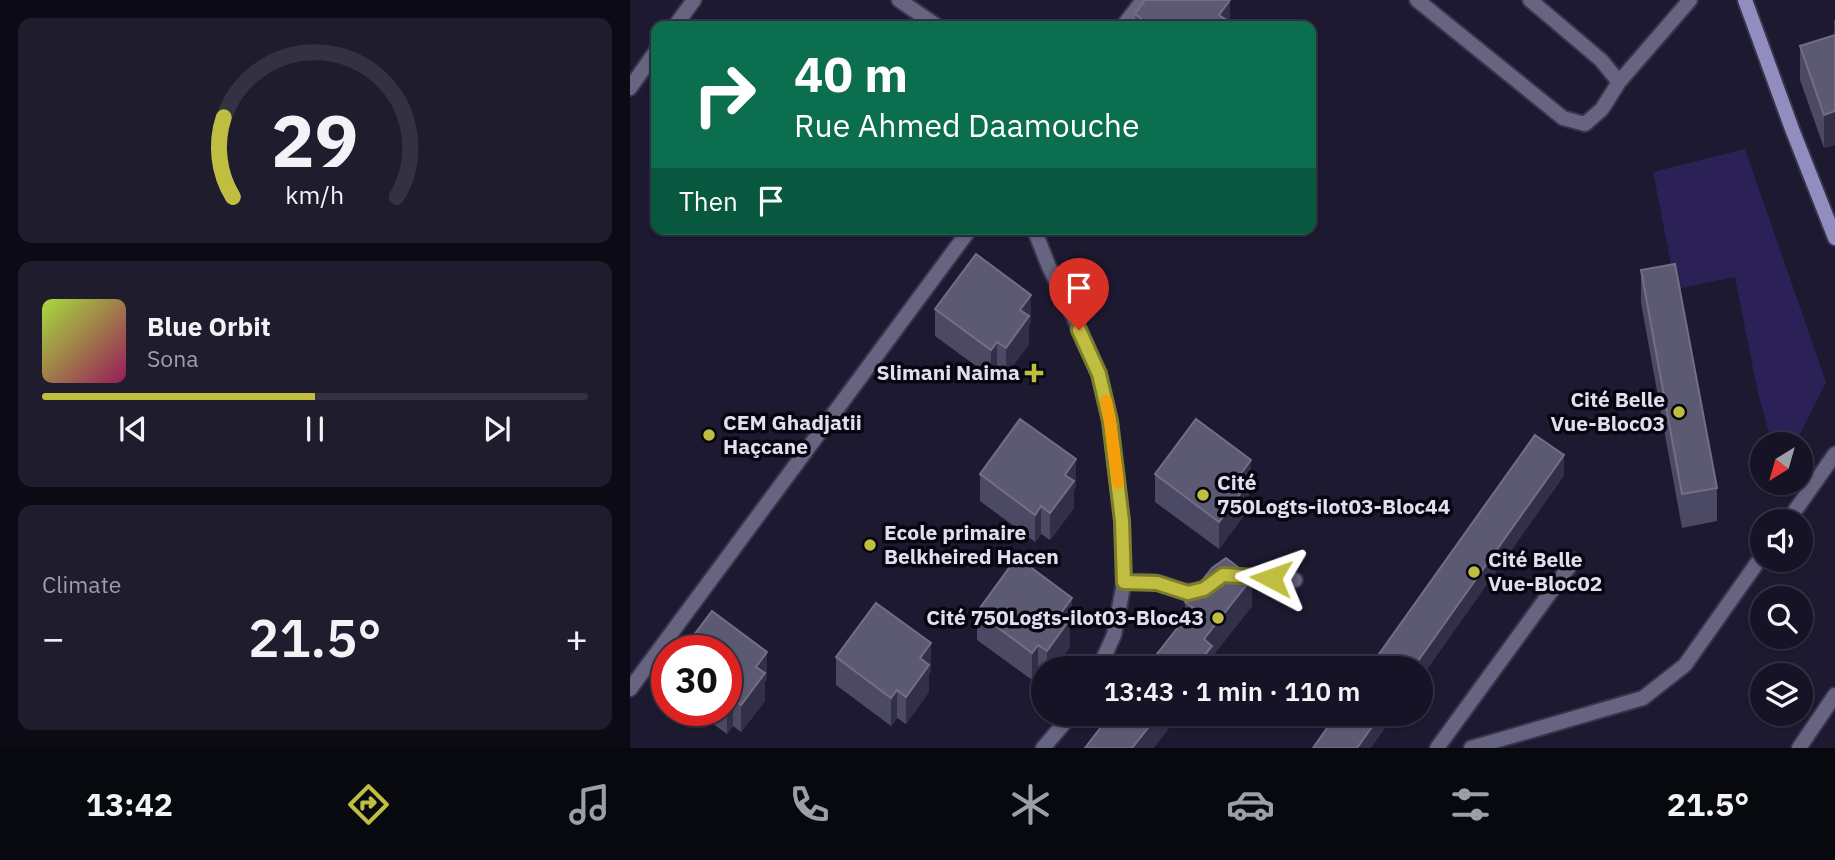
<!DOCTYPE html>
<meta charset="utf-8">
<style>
body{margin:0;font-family:"IBM Plex Sans",sans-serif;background:#1e1c2d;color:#f1f3f6;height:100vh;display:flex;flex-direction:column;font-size:26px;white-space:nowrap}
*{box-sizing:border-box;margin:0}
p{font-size:23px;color:#9d9ea7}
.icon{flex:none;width:38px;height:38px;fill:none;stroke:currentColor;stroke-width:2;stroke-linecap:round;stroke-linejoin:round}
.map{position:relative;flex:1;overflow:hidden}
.side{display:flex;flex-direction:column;gap:18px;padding:18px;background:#0c0a14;width:630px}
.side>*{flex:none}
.guide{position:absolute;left:21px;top:21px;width:665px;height:214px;border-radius:14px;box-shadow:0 2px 5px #0004,0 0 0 2px #343242;background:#0b6e4f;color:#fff;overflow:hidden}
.needle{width:46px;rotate:217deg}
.tools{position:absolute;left:1120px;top:432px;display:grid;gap:14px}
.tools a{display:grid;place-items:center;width:63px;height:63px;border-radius:50%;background:#151325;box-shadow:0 2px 5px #0004,0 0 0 2px #343242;font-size:35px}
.speed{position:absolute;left:21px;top:635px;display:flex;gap:14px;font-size:35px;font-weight:700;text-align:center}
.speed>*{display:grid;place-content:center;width:91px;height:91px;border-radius:50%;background:#151325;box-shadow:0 2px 5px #0004,0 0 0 2px #343242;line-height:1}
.speed .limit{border:10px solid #d22;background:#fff;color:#111}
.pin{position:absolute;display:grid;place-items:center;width:60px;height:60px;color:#fff;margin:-72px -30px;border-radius:50% 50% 50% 0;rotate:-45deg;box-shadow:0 0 7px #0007}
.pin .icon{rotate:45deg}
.me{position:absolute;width:77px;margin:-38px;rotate:274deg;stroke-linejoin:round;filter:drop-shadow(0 0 5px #0008)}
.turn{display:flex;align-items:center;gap:24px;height:147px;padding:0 28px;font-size:32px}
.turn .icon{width:91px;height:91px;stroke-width:2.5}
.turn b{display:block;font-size:49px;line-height:60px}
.then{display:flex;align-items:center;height:66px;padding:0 28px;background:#0003;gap:14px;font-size:26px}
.big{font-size:52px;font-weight:600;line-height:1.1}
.side .widget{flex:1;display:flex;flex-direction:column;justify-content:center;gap:10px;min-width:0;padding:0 24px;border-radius:14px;background:#1e1c2d}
.side .dial{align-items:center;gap:0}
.dial svg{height:182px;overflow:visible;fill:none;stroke:#343242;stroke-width:7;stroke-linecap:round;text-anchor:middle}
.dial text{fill:#f1f3f6;stroke:none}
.song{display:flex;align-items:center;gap:21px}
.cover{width:84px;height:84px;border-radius:10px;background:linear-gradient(135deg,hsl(80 70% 55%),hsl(330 70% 35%))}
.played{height:7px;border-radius:4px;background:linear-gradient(90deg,#bfbe41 50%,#343242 50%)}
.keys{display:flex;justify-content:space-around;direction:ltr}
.heat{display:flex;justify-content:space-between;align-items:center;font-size:38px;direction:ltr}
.trip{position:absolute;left:401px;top:656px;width:402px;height:70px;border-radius:35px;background:#151325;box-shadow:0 2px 5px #0004,0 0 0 2px #343242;font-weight:600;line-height:70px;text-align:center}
.tab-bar{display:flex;height:112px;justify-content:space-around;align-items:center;background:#08080f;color:#9d9ea7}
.tab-bar .icon{width:49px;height:49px}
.tab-bar .active{color:#bfbe41}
.tab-bar b{font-size:32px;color:#f1f3f6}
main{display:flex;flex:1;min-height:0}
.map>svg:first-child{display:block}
.green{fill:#2c2157}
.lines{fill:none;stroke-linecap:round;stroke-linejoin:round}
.lane-casing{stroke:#37354c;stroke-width:18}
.street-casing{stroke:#37354c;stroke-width:18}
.secondary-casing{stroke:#37354c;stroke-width:18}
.lane{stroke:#676482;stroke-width:14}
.street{stroke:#676482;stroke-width:14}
.secondary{stroke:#918dbe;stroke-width:14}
.wall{fill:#4c4964}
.shaded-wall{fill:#322f49}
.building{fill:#5c5973;stroke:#716e86;stroke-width:2}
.route-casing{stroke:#7c7c2a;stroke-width:18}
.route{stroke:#bfbe41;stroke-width:12}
.slow{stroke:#f59e0b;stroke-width:12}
.poi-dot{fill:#bfbe41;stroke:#070610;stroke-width:2.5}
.labels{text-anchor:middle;stroke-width:7;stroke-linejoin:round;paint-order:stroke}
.poi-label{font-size:21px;font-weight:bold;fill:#e0dff0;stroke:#070610;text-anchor:start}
</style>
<main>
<section class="side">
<div class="widget dial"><svg viewBox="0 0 100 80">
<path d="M14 69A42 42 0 1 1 86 69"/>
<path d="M14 69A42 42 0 0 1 10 34" stroke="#bfbe41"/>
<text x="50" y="56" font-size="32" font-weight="700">29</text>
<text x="50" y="72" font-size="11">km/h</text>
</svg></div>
<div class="widget">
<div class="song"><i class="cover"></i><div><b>Blue Orbit</b><p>Sona</p></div></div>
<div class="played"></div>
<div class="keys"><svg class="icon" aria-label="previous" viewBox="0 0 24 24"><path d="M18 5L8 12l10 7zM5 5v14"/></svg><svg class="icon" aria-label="pause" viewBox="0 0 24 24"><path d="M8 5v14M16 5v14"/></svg><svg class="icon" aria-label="next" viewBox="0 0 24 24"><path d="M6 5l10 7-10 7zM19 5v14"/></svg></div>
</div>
<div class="widget"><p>Climate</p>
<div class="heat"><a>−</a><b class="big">21.5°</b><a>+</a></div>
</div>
</section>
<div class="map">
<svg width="1205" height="748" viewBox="0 0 1205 748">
<rect width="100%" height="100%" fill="#1c1931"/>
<path class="green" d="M1115,149L1196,382L1165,444H1142L1127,389L1105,277L1046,289L1023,172Z"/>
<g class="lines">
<g class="lane-casing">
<path id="lane" d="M787,0L933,118L955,124L972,109L989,82L1060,0
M900,0L971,60L989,82
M1157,522L1205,454
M807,748L944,560
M841,748L1013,698L1055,665L1132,556
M1169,748L1205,695"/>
</g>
<g class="street-casing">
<path id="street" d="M269,0L307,26
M45,26L64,0
M493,26L513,0
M0,88L26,51
M404,229L419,267L440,309L469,374L480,421L492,521L494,582L484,635L469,668
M603,576L665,580
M494,582C505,582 518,581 529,583C548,588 560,599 579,585
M0,689L340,229
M413,748L442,714"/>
</g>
<g class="secondary-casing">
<path id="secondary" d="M1115,0L1162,129L1205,238"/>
</g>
<use href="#lane" class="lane"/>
<use href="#street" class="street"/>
<use href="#secondary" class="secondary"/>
</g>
<path class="wall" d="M505,14L600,26H505Z
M1204,20H1205V145L1194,148L1170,80V46L1204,35Z
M1011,270L1087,488V521L1052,528L1011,303Z
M305,309L401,322L399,325V344L376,375L367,369L361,377L305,336Z
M350,474L446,487L444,490V508L420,540L411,534L405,542L350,501Z
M525,474L621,488L619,491V509L589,549L525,502Z
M555,602L622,606L582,657V668L555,619Z
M347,612L442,625L440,628V647L424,668H413V676L408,672L402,680L347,640Z
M96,651L137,679L135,682V701L111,732L103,726L97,734L64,710H96Z
M206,657L301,671L299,674V692L276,724L267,718L261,726L206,685Z"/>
<path class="shaded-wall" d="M600,0V26H589V15Z
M1205,111V145L1194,148V115Z
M401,295V322L399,325V344L376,375V348L390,310Z
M367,342V369L361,377V350Z
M934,455V476L791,678V668H783Z
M446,459V487L444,490V508L420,540V513L435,475Z
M621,460V488L619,491V509L589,549V522L610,475Z
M411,506V534L405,542V515Z
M622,578V606L582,657V668H564L574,639Z
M442,598V625L440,628V647L424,668H417V651L431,613Z
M301,643V671L299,674V692L276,724V697L290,658Z
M408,645V672L402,680V653Z
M137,652V679L135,682V701L111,732V705L126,667Z
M267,690V718L261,726V698Z
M103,699V726L97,734V707Z
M529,714H550L524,748H502Z
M751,714H765L741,748H727Z"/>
<path class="building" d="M515,0H600L589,15L598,21L594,26H521L505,14Z
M1205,35V111L1194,115L1170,46Z
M346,254L401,295L390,310L399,316L376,348L367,342L361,350L305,309Z
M1045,264L1087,488L1052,494L1011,270Z
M390,419L446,459L435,475L444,481L420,513L411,506L405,515L350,474Z
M566,419L621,460L610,475L619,482L589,522L525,474Z
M905,435L934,455L783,668H739Z
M387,557L442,598L431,613L440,619L417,651L408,645L402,653L347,612Z
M596,558L622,578L574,639L582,646L564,668H516L563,608L555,602L582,568Z
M246,603L301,643L290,658L299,665L276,697L267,690L261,698L206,657Z
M82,611L137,652L126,667L135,673L111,705L103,699L96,706V651H52Z
M481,714H529L502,748H455Z
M707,714H751L727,748H683Z"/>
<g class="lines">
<g class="route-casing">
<path id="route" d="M449,330L469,374L480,421L492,521L494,582L527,583L558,593L574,589L593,575L641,578"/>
</g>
<use href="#route" class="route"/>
<path class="slow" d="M476,401L480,421L488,483"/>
</g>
<g class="poi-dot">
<path d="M400.5 362.5h7v7h7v7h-7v7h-7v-7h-7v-7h7z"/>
<circle cx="1049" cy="412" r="7"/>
<circle cx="79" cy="435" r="7"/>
<circle cx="573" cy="495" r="7"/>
<circle cx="240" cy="545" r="7"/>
<circle cx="844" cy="572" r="7"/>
<circle cx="588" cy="618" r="7"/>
</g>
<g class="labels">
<g class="poi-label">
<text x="390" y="380" text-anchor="end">Slimani Naima</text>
<text x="1035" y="407" text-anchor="end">Cité Belle<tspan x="1035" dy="24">Vue-Bloc03</tspan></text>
<text x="93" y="430">CEM Ghadjatii<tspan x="93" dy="24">Haçcane</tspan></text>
<text x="587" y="490">Cité<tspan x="587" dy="24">750Logts-ilot03-Bloc44</tspan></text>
<text x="254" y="540">Ecole primaire<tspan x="254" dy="24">Belkheired Hacen</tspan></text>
<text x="858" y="567">Cité Belle<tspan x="858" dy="24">Vue-Bloc02</tspan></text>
<text x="574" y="625" text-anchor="end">Cité 750Logts-ilot03-Bloc43</text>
</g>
</g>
</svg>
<div class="tools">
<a><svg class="needle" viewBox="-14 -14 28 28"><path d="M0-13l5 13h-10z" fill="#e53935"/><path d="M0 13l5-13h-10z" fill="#9d9ea7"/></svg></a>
<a><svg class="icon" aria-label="sound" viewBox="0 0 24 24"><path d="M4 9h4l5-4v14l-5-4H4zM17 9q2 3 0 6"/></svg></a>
<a><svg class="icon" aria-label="search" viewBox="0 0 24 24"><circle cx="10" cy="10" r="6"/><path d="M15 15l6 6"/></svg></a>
<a><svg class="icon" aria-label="layers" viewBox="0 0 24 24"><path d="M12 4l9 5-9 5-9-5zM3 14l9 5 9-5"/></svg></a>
</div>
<div class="speed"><div class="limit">30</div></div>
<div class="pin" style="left:449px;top:330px;background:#d93025"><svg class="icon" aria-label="arrive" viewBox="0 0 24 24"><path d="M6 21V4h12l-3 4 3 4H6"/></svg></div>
<svg class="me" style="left:641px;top:578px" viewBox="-20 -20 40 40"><path d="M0-17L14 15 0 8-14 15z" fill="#bfbe41" stroke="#fff" stroke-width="4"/></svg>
<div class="trip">13:43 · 1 min · 110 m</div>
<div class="guide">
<div class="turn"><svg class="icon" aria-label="right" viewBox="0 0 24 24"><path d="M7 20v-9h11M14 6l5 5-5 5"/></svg><div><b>40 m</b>Rue Ahmed Daamouche</div></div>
<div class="then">Then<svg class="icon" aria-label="arrive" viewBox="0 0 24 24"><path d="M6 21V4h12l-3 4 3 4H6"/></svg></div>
</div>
</div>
</main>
<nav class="tab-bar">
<b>13:42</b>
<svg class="icon active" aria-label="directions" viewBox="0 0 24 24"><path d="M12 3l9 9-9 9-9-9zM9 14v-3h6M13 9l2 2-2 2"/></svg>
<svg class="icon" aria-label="music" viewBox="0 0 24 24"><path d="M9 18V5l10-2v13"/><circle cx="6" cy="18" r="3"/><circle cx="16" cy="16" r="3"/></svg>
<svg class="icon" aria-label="phone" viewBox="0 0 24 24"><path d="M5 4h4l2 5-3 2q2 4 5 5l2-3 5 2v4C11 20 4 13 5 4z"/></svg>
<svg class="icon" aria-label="climate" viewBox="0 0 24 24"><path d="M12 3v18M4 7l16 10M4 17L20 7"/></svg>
<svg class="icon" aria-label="car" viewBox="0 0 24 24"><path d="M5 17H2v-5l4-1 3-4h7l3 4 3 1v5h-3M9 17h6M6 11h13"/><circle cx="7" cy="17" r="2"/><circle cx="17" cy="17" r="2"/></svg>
<svg class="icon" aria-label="filters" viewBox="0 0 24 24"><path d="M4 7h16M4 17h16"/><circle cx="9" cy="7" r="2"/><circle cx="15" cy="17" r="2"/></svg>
<b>21.5°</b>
</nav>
